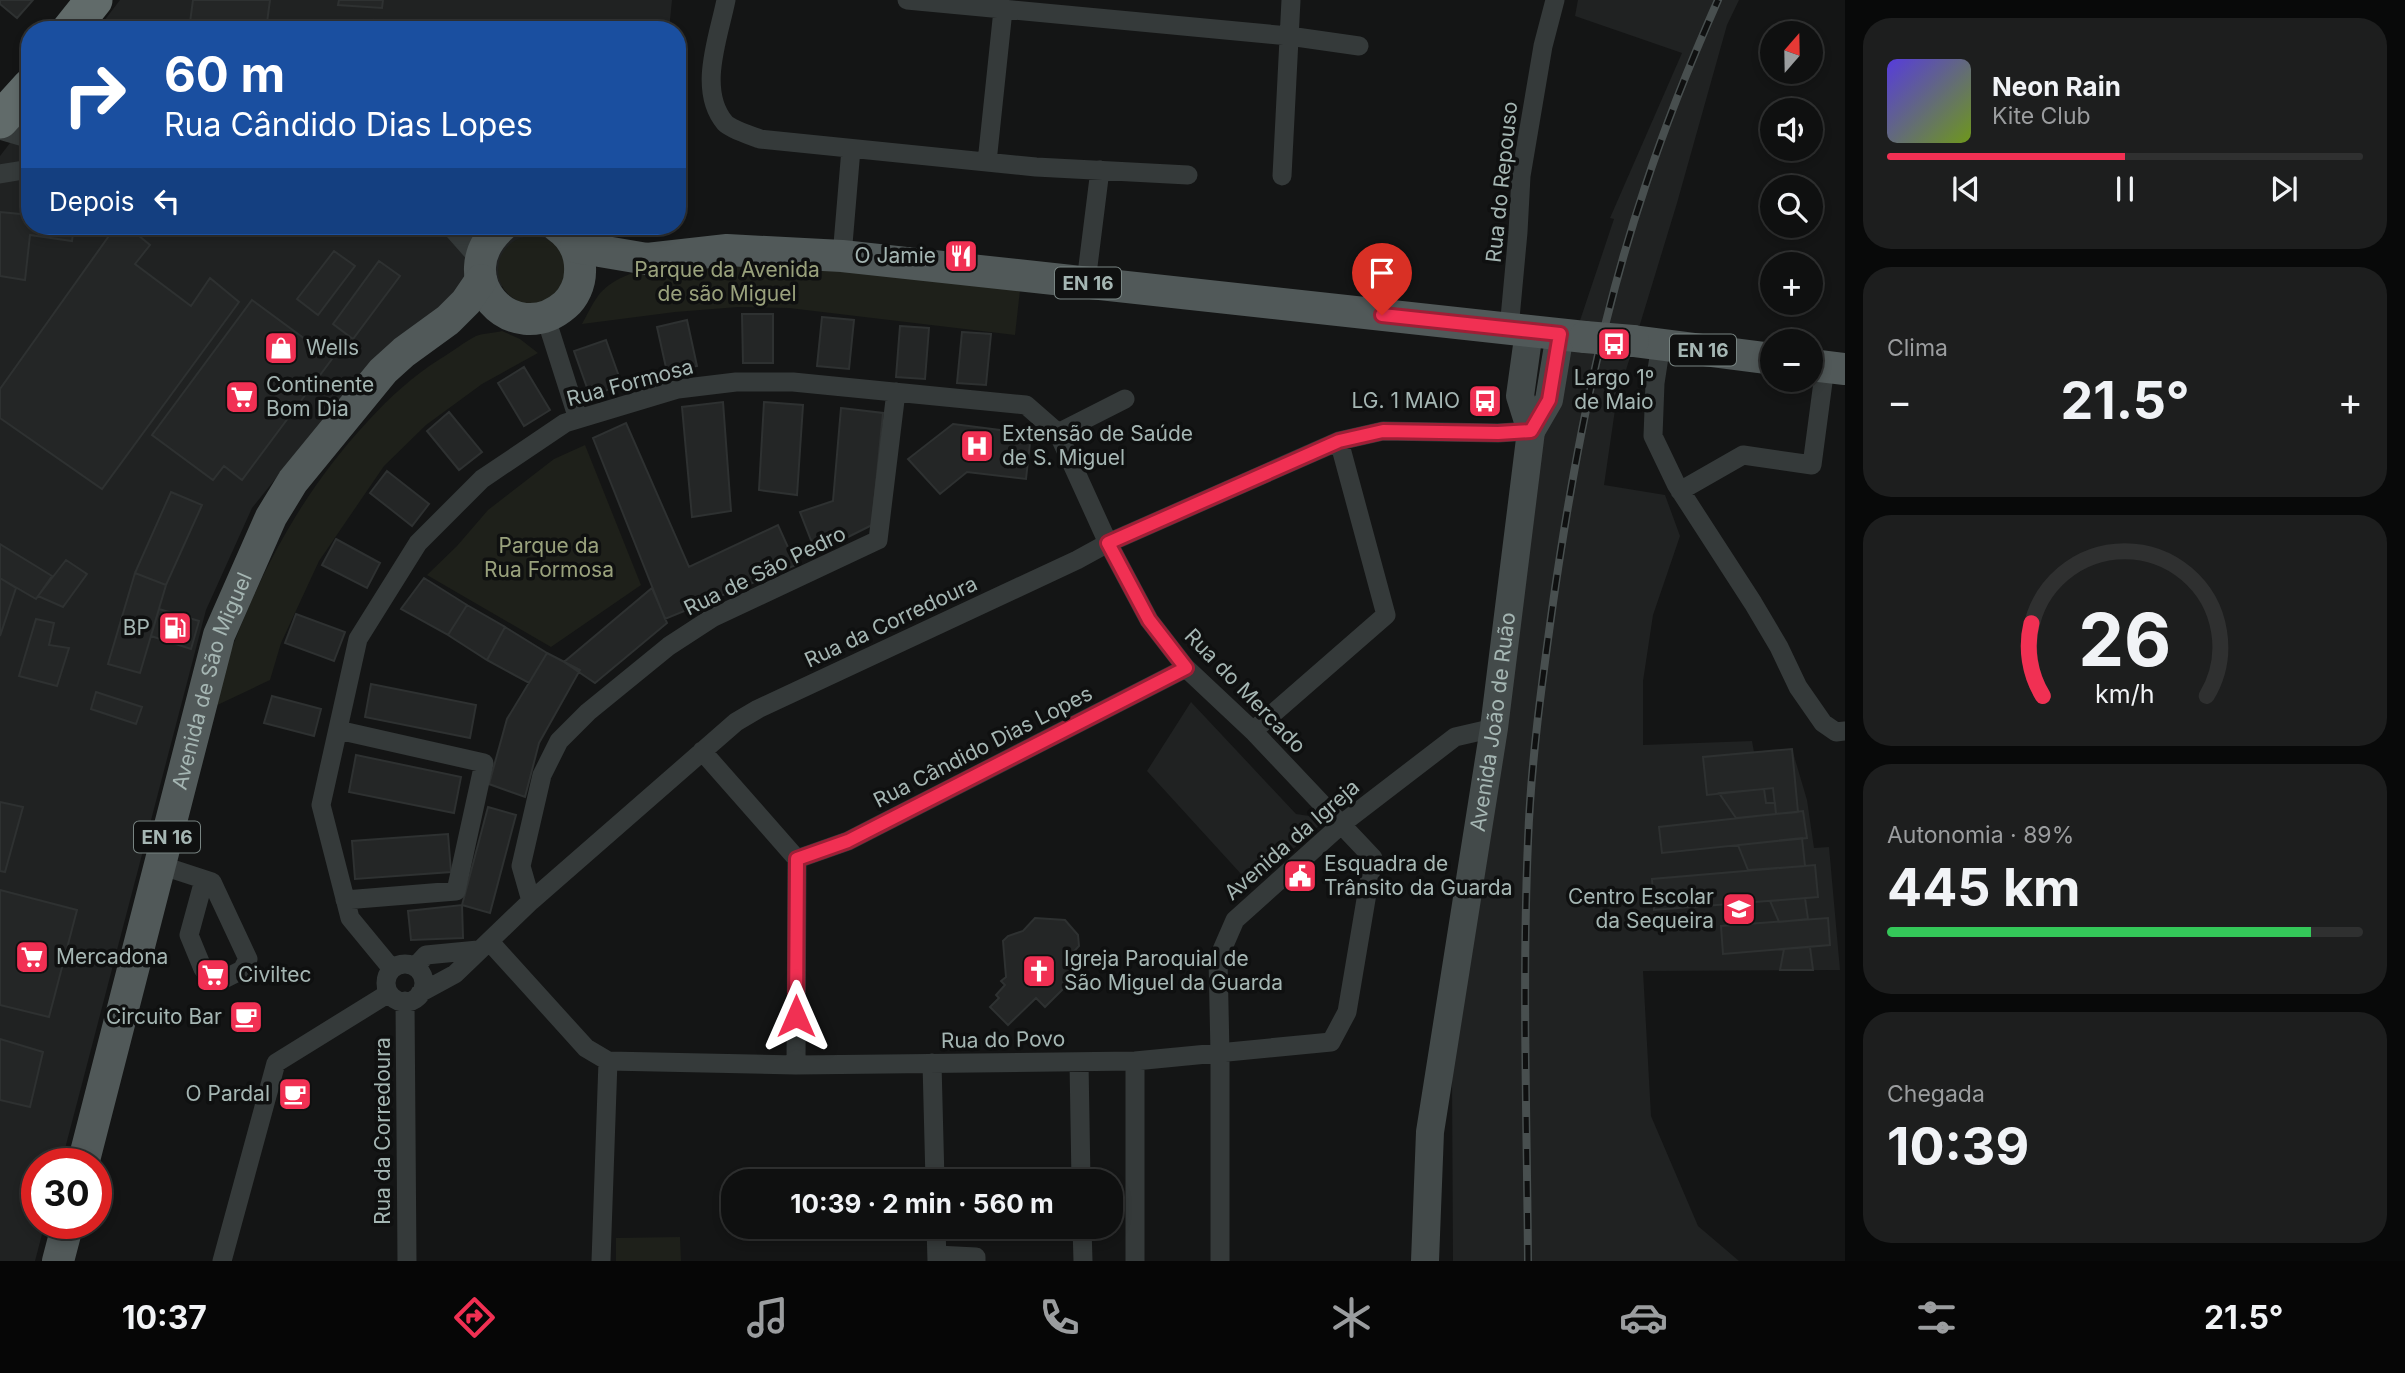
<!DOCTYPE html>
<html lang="pt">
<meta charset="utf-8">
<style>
body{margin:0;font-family:Inter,sans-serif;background:#1d1e1e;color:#f1f3f6;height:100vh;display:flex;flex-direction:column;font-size:26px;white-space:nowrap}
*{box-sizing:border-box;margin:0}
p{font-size:23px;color:#9b9d9f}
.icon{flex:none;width:38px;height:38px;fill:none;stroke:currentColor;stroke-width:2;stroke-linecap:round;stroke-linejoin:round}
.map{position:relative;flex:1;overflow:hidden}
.drawer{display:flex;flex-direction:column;gap:18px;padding:18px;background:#080909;width:560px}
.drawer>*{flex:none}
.hud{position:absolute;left:21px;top:21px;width:665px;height:214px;border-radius:28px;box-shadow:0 4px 10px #0003,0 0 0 2px #2f3030;background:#1a4fa0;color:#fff;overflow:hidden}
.needle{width:46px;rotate:20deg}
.fabs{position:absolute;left:1760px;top:21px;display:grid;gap:14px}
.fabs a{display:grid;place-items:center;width:63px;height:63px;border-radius:50%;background:#0f1010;box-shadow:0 4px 10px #0003,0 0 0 2px #2f3030;font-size:35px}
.speed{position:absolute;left:21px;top:1148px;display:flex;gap:14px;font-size:35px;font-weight:700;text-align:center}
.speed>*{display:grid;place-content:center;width:91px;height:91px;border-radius:50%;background:#0f1010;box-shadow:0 4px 10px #0003,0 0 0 2px #2f3030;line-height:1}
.speed .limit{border:10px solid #d22;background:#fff;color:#111}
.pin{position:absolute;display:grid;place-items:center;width:60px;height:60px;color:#fff;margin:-72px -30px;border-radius:50% 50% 50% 0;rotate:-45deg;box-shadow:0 0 7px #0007}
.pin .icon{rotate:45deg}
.me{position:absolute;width:77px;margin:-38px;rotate:0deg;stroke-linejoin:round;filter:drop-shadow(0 0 5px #0008)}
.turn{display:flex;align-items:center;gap:24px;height:147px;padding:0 28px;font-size:32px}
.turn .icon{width:91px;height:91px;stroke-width:2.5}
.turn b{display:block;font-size:49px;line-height:60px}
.then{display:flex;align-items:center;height:66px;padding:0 28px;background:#0003;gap:14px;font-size:26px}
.big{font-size:52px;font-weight:700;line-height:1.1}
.drawer .card{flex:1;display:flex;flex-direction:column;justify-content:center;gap:10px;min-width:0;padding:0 24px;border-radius:28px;background:#1d1e1e}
.drawer .dial{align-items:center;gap:0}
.dial svg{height:182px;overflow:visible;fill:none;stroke:#2f3030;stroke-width:7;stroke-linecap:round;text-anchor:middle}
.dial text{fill:#f1f3f6;stroke:none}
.song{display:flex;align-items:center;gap:21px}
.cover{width:84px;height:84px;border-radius:10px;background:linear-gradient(135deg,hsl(250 70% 55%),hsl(80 70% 35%))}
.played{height:7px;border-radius:4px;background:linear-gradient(90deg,#f13053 50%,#2f3030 50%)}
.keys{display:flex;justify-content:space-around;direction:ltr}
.heat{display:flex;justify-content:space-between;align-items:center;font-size:38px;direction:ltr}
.charge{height:10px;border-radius:5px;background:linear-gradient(90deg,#34c759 89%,#2f3030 0)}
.trip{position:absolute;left:721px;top:1169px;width:402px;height:70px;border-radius:28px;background:#0f1010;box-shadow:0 4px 10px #0003,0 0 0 2px #2f3030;font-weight:700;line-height:70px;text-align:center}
.menu{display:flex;height:112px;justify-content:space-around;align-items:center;background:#060606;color:#9b9d9f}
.menu .icon{width:49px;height:49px}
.menu .active{color:#f13053}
.menu b{font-size:32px;color:#f1f3f6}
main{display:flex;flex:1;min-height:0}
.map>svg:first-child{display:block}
.built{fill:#202222}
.green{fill:#1e201a}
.building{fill:#242626;stroke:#2e3131;stroke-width:2}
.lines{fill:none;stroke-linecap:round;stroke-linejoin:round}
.street{stroke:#353a3a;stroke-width:19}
.secondary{stroke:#434a4a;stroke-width:28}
.primary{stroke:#515959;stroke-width:32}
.highway{stroke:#616b6a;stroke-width:37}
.rail-casing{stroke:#484f4f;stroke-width:8}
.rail{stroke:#0f1010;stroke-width:5;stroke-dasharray:16;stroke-linecap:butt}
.primary-bridge{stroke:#515959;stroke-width:32}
.route-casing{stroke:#9d1f36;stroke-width:18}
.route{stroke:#f13053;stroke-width:12}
.labels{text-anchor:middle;stroke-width:7;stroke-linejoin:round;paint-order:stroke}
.shield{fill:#0f1010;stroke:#788482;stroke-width:2}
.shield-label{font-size:19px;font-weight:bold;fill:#a5b6b3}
.street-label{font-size:21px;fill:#a5b6b3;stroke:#0f1010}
.poi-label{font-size:21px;fill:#a5b6b3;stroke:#0f1010;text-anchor:start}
.park-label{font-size:21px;fill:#99a17c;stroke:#0f1010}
</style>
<main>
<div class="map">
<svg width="1845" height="1261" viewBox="0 0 1845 1261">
<rect width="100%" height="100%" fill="#141515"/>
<path class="built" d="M120,0H672L669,30H97Z
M1578,0H1739L1727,25L1677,203L1616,403L1604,485L1665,495L1680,536L1653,615L1643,681V745L1752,741L1754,752L1792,749L1807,800L1814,848L1829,847L1840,970L1643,971L1651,1116L1698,1226L1739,1261H1453L1452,1076L1544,428L1614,219L1610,218L1682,53L1575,16Z
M30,117V226H624L434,320L318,426L252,508L206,610L61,1164H37V1223H45L35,1261H0V156Z
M1191,702L1296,814L1316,817L1322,823L1252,886L1147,771Z"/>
<path class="green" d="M498 270a34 34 0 1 1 68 0a34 34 0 1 1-68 0Z
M730,256L1020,290L1015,335L789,308L738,307L675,312L582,324C587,315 592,304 598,296C623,263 692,262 730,256Z
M502,331L520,339L538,353L482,384L426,425L384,466L319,561L281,643L270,680L211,708C246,600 290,505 368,421C390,397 413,376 440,359C452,352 464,342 476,336C484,333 494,333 502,331Z
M585,445L641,585L551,647L427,575L457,546L488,510L554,459Z
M680,1237L681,1261H616V1238Z"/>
<path class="building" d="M0,0H33L17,18L0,4Z
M193,0H270L266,30H189Z
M339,0H383L382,8L338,5Z
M374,20L410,26L409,30H374Z
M0,212L30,215V226H74L72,241L30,235L25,280L0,276Z
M116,226H127L150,245L135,264L191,306L210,278L239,302L102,489L0,418V389Z
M334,251L355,266L318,315L297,299Z
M379,261L400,276L353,339L333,324Z
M252,300L332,359L242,480L224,466L213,480L152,435Z
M742,314H773V363H743Z
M822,317L854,320L849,369L817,366Z
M687,320L697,366L667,372L657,327Z
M900,326L929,328L925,379L896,377Z
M962,332L991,334L986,385L957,383Z
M606,340L622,385L590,396L574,351Z
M524,367L550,410L524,426L498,383Z
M723,402L731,511L692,517L682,407Z
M764,402L803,405L797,495L759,490Z
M841,408L883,413L872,525L816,553L800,512L833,501Z
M449,412L482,452L459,470L427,431Z
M626,423L689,567L778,525L796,565L665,619L593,438Z
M953,424L1031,434L1026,479L967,472L940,494L908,459Z
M387,471L429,504L412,526L370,493Z
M171,492L202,505L166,585L135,573Z
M336,539L380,563L367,588L322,565Z
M0,544L52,576L36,599L0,578Z
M66,560L87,574L63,607L38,596Z
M135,573L166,585L140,673L108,664Z
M0,578L16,588L0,636Z
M424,578L467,605L448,635L401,609Z
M652,588L667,623L595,683L564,662Z
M467,605L505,627L487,660L448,635Z
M159,609L199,621L191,649L151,636Z
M296,614L345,632L334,661L285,643Z
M36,619L54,623L49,645L69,648L57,686L19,676Z
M505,627L547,653L529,683L487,660Z
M547,653L580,670L539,743L525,797L489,784L507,719Z
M371,684L476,705L470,738L365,717Z
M96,692L142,707L136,724L91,709Z
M272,696L321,709L314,736L264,723Z
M1792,749L1798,812L1776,814L1773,788L1707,795L1703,757Z
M356,755L461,777L454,813L349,792Z
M1764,789L1766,803H1775L1776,814L1736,818L1719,793Z
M0,802L23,807L5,872L0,871Z
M488,807L516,815L490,913L462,905Z
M1803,811L1807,838L1662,853L1659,827Z
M448,834L451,872L355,879L352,841Z
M1802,838L1805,866L1748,870L1738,845Z
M1815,865L1818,897L1654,910L1652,879Z
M0,890L77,910L49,1017L0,1005Z
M1805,898L1808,919L1779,922L1770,901Z
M462,905L463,938L411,940L408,911Z
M1035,918L1065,920L1078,935L1079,946L1070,956L1069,967L1077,975L1045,1007L1036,998L1008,1025L990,1007L999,998L996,995L1005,985L1001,981L1006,977L1003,941L1008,936L1023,931Z
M1828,918L1830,945L1723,954L1721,926Z
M1810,947L1813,970H1780L1784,949Z
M0,1039L43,1052L30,1107L0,1100Z"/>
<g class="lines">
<path class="street" d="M726,0C719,36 697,90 725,123C732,130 750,135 760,139L1036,167L1188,175
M907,0L1289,36L1359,46
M0,130L30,139
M987,162L1003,10
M0,174L30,169
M1282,176L1291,0
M450,226L480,260
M842,256L851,149
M1086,282L1100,170
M543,318L550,331L578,419
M1509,329L1518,232L1521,176L1543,46L1555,0
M1661,344L1655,383L1653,436L1676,484L1753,603L1779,647L1798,687L1823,723L1836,732L1845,731
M1058,433L1125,399
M1680,491L1743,455L1812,465L1825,367
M338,730L484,763L456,891L345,900
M1253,731L1386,615L1339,441
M702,751L797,859L796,1065
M797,859L848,841L1186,668
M160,865L212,882L248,959L242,970L226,978L203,969L189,935L204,880
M531,901L521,866L542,775L559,741L588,712L669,646L712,618L878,540L896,392
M386 983a19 19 0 1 1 38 0a19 19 0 1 1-38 0Z
M415,967L426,955L478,950
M392,969L350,918L321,805L358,639L418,543L482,479L565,423L678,389L736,382H793L1026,405L1058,433L1108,543L1149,620L1186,668L1253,731L1373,858L1347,1012L1331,1042L1135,1061L796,1065L608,1061L586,1048L490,942
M420,993L455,974L531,901L736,722L758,709L1077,560L1108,543L1339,441L1383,431L1498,433L1531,431
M405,1001L407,1261
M1079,1062L1081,1181
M932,1063L935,1181
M936,1227L937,1261
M1082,1227L1083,1261
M937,1255L976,1257V1261
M222,1261L276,1063L389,993
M601,1261L608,1061
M1135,1261V1061
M1220,1261V1053L1218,959L1235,920L1343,823L1455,737L1494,728"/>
<g class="secondary">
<path d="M1531,431L1549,400L1560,334"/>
<path id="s1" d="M1425,1261L1430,1132L1494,728L1531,431L1520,396L1529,331"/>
</g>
<g class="primary">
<path d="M502,226C444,277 513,350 565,305C574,297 580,284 580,272C581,253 573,237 557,226"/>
<path d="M576,247L647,259L727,250L842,256L1585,337"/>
<path d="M1633,341L1773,359"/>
<path d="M1811,365L1845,369"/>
<path id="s2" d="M83,1164L219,635L271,517L293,481L383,371L404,352L448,320L466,302L481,280"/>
<path d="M58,1261L68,1223"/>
</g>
<path class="highway" d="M70,30L94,0
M0,120L30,87"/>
<g class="rail-casing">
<path id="rail" d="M1528,1261C1527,1121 1522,981 1528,841C1531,761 1542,682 1553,603C1573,463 1600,321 1645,187C1666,123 1691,61 1718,0"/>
</g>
<use href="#rail" class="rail"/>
<path class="primary-bridge" d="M1585,337L1633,341"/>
</g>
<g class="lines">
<g class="route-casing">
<path id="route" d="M796,1016L797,859L848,841L1186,668L1149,620L1108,543L1339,441L1383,431L1498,433L1531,431L1549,400L1560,334L1382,315"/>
</g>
<use href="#route" class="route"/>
</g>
<defs>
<g id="restaurant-square" transform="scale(1.75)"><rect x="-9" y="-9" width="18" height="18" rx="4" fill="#f13053" stroke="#0f1010"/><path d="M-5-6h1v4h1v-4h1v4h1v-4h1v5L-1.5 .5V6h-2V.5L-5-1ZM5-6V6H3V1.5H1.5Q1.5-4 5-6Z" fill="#fff"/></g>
<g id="bus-square" transform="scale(1.75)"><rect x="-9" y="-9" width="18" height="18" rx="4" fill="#f13053" stroke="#0f1010"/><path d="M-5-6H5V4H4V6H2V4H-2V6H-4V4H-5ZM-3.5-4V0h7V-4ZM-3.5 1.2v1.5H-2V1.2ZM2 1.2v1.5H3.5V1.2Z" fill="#fff"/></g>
<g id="shop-square" transform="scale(1.75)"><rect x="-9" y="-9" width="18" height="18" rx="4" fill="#f13053" stroke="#0f1010"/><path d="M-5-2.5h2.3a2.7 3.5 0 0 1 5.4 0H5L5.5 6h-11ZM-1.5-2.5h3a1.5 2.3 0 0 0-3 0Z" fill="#fff"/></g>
<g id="supermarket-square" transform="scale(1.75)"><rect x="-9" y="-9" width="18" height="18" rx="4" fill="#f13053" stroke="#0f1010"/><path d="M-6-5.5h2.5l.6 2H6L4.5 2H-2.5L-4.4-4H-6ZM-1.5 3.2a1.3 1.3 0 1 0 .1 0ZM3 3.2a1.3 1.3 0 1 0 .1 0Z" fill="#fff"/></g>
<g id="hospital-square" transform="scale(1.75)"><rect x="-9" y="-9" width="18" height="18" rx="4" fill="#f13053" stroke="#0f1010"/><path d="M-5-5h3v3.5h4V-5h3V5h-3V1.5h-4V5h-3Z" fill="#fff"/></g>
<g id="fuel-square" transform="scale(1.75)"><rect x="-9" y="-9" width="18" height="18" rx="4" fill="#f13053" stroke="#0f1010"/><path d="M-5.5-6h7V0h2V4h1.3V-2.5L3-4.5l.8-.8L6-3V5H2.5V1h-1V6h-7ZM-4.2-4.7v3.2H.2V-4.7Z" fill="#fff"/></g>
<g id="civic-square" transform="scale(1.75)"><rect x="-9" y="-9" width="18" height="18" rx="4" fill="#f13053" stroke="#0f1010"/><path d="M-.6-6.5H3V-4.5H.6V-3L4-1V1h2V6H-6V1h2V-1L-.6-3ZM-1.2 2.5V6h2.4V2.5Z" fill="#fff"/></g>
<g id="school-square" transform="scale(1.75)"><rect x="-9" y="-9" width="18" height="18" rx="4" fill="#f13053" stroke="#0f1010"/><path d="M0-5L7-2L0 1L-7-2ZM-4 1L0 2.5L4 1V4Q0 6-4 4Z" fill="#fff"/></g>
<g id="church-square" transform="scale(1.75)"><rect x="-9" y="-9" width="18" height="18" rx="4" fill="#f13053" stroke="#0f1010"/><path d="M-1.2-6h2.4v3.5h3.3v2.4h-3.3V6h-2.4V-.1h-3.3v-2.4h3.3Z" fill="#fff"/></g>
<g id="cafe-square" transform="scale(1.75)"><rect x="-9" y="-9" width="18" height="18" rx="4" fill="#f13053" stroke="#0f1010"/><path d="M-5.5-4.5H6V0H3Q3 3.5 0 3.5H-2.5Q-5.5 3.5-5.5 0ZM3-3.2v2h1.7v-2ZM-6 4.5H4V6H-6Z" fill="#fff"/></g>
</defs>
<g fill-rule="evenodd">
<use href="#restaurant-square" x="961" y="256"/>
<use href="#bus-square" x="1614" y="344"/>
<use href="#shop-square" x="281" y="348"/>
<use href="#supermarket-square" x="242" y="397"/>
<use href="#bus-square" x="1485" y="401"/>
<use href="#hospital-square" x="977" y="446"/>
<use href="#fuel-square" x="175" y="628"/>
<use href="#civic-square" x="1300" y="876"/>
<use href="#school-square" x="1739" y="909"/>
<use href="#supermarket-square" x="32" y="957"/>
<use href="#church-square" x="1039" y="971"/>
<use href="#supermarket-square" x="213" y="975"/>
<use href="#cafe-square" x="246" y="1017"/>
<use href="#cafe-square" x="295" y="1094"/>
</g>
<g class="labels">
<g class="shield">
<rect x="1055" y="267.5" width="66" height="31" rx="5"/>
<rect x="1670" y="334.5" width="66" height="31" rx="5"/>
<rect x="134" y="821.5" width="66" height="31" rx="5"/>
</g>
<g class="shield-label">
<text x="1088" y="290">EN 16</text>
<text x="1703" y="357">EN 16</text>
<text x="167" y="844">EN 16</text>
</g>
<g class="street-label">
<text transform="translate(1502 182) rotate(-84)" y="7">Rua do Repouso</text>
<text transform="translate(630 383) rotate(-15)" y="7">Rua Formosa</text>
<text transform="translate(765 571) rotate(-26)" y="7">Rua de São Pedro</text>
<text transform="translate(891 622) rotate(-25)" y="7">Rua da Corredoura</text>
<text dy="7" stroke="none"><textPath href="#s2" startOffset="500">Avenida de São Miguel</textPath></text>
<text transform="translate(1245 691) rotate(46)" y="7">Rua do Mercado</text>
<text dy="7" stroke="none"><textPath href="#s1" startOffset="544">Avenida João de Ruão</textPath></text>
<text transform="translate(983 747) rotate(-27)" y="7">Rua Cândido Dias Lopes</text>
<text transform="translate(1292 840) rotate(-41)" y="7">Avenida da Igreja</text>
<text transform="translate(1003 1040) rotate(-1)" y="7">Rua do Povo</text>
<text transform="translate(383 1131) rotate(-90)" y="7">Rua da Corredoura</text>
</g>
<g class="poi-label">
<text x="936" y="263" text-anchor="end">O Jamie</text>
<text x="306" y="355">Wells</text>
<text x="1614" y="385" text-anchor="middle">Largo 1º<tspan x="1614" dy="24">de Maio</tspan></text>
<text x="266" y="392">Continente<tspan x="266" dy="24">Bom Dia</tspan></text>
<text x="1460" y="408" text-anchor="end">LG. 1 MAIO</text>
<text x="1002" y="441">Extensão de Saúde<tspan x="1002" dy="24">de S. Miguel</tspan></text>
<text x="150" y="635" text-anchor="end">BP</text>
<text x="1324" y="871">Esquadra de<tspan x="1324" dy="24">Trânsito da Guarda</tspan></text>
<text x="1714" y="904" text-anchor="end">Centro Escolar<tspan x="1714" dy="24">da Sequeira</tspan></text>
<text x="56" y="964">Mercadona</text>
<text x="1064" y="966">Igreja Paroquial de<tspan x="1064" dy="24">São Miguel da Guarda</tspan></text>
<text x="238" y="982">Civiltec</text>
<text x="222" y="1024" text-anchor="end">Circuito Bar</text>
<text x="270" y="1101" text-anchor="end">O Pardal</text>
</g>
<g class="park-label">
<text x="727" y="277">Parque da Avenida<tspan x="727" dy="24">de são Miguel</tspan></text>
<text x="549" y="553">Parque da<tspan x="549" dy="24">Rua Formosa</tspan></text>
</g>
</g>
</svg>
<div class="fabs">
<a><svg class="needle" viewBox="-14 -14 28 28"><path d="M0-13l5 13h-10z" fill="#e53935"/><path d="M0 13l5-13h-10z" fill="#9b9d9f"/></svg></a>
<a><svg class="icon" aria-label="sound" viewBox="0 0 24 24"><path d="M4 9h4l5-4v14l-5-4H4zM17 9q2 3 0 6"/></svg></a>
<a><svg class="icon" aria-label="search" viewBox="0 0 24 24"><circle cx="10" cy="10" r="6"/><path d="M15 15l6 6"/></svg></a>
<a>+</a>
<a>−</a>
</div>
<div class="speed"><div class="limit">30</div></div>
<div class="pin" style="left:1382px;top:315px;background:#d93025"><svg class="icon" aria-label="arrive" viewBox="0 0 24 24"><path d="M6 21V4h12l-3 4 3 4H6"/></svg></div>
<svg class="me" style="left:796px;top:1016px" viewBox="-20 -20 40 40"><path d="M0-17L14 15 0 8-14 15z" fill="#f13053" stroke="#fff" stroke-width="4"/></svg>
<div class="trip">10:39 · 2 min · 560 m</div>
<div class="hud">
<div class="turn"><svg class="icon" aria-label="right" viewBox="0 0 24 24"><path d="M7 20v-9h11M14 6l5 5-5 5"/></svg><div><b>60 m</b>Rua Cândido Dias Lopes</div></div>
<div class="then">Depois<svg class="icon" aria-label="left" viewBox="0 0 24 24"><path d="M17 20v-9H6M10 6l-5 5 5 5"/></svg></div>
</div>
</div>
<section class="drawer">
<div class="card">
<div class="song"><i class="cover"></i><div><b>Neon Rain</b><p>Kite Club</p></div></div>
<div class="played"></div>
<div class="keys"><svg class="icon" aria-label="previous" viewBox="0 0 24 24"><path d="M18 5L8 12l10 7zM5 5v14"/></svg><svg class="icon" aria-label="pause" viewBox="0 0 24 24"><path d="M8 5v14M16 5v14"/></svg><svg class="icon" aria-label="next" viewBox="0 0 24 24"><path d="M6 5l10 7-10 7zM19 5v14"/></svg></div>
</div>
<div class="card"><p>Clima</p>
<div class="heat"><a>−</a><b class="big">21.5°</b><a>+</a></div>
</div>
<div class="card dial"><svg viewBox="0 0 100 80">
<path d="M14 69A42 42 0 1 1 86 69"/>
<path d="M14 69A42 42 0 0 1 9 37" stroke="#f13053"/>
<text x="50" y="56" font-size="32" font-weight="700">26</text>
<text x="50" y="72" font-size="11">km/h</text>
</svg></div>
<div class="card"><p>Autonomia · 89%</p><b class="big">445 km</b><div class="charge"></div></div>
<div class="card"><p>Chegada</p><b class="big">10:39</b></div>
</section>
</main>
<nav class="menu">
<b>10:37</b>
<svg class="icon active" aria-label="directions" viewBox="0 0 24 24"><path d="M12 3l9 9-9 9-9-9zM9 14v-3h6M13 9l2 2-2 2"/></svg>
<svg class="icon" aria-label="music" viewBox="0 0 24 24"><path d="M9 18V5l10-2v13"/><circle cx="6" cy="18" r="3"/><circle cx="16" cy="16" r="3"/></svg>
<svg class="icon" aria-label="phone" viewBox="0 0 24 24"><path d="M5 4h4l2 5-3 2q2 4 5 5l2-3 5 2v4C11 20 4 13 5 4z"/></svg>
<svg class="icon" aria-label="climate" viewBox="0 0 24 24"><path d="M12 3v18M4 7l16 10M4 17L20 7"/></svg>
<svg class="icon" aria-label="car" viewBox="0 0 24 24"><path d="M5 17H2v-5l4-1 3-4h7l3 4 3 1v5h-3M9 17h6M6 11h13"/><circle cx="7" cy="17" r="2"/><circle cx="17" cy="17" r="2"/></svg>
<svg class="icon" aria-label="filters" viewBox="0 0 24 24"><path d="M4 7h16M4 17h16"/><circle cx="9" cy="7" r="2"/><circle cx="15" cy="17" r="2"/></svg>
<b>21.5°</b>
</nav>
